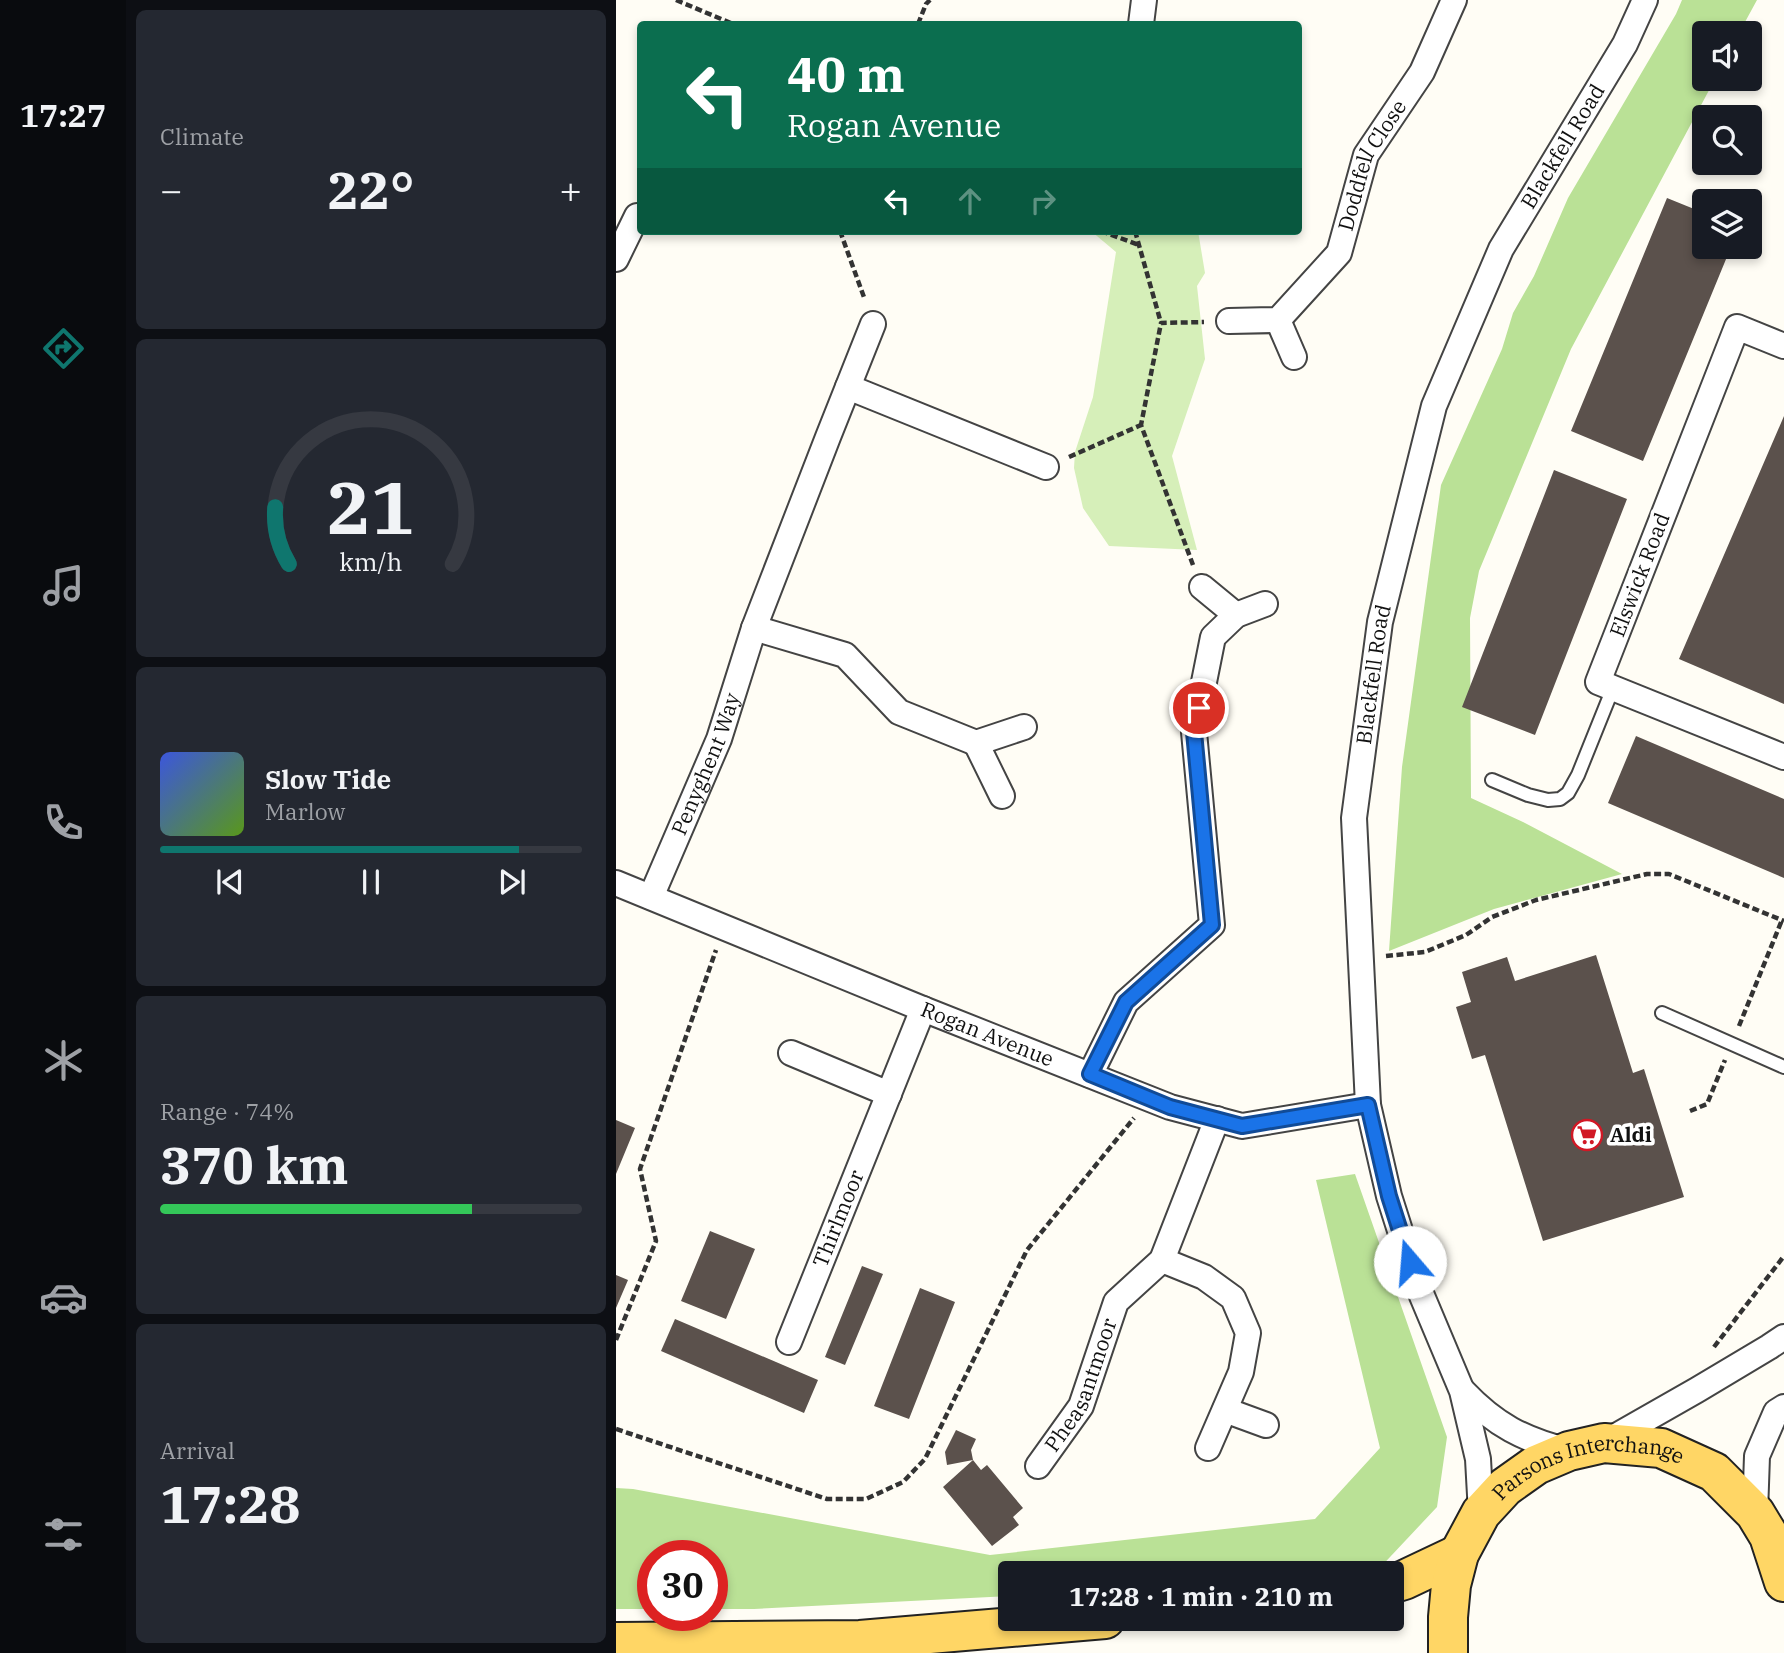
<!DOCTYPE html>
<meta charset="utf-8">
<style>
body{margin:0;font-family:"IBM Plex Serif",serif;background:#242831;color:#f1f3f6;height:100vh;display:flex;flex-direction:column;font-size:26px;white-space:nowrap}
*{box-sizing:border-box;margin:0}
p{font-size:23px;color:#9ea1a6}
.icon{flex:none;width:38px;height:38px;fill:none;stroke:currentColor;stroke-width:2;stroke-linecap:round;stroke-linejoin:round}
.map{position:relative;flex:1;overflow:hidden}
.panel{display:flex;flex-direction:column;gap:10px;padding:10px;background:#0d0f14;width:490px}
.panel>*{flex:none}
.top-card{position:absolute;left:21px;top:21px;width:665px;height:214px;border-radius:7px;box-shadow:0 4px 10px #0003;background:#0b6e4f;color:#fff;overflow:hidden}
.tools{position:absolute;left:1076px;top:21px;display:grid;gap:14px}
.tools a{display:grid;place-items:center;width:70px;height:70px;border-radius:7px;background:#171b24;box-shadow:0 4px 10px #0003;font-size:35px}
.speed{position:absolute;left:21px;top:1540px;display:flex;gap:14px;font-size:35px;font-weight:700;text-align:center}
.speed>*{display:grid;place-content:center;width:91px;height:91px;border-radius:50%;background:#171b24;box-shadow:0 4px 10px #0003;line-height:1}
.speed .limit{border:10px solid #d22;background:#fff;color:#111}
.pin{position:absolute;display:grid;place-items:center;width:60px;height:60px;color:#fff;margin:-30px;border:4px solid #fff;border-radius:50%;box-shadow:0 2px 7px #0007}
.me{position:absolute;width:77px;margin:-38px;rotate:342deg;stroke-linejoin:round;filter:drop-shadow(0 0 5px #0008)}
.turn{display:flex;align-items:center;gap:24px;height:147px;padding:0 35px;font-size:32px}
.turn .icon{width:91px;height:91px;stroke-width:2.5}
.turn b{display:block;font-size:49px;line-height:60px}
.lanes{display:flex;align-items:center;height:66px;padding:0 35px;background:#0003;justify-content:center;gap:35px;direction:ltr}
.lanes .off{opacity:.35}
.big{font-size:52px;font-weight:800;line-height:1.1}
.panel .card{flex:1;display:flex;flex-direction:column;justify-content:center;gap:10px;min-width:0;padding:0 24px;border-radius:10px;background:#242831}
.panel .dial{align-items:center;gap:0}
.dial svg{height:182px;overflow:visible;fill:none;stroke:#363941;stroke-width:7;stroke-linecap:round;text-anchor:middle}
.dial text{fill:#f1f3f6;stroke:none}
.song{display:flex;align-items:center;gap:21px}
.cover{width:84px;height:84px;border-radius:10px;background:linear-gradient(135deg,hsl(230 70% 55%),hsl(90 70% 35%))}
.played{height:7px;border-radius:4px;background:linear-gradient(90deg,#0f766e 85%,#363941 85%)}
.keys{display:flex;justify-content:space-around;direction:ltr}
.heat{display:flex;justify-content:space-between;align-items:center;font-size:38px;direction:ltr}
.charge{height:10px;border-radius:5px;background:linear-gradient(90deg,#34c759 74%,#363941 0)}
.trip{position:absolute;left:382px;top:1561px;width:406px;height:70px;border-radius:7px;background:#171b24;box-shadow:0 4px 10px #0003;font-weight:800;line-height:70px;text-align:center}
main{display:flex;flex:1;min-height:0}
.tab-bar{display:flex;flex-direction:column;width:126px;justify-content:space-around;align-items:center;background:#090b0e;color:#9ea1a6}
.tab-bar .icon{width:49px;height:49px}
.tab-bar .selected{color:#0f766e}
.tab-bar b{font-size:32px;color:#f1f3f6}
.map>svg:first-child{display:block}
.green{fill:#d6efb9}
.forest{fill:#bae196}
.building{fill:#5b514c}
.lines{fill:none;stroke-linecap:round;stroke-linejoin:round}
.lane-casing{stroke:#444;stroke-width:16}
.street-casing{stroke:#444;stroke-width:28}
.primary-casing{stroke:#222;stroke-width:42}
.path{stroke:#333;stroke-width:4.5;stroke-dasharray:7 3.5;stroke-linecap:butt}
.lane{stroke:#fff;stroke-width:12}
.street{stroke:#fff;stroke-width:24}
.primary{stroke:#ffd665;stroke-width:38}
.route-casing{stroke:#114b97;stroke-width:18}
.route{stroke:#1a73e8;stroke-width:12}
.labels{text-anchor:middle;stroke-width:7;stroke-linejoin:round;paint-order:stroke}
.street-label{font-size:21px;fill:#111;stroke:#fff}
.poi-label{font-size:21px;font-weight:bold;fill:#111;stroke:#fff;text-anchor:start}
</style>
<main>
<nav class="tab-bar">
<b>17:27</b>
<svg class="icon selected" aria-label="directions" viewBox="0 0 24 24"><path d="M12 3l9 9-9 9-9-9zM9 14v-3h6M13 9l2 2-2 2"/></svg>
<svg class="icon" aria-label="music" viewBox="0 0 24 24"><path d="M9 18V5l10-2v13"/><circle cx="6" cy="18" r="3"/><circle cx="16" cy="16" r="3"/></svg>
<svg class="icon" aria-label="phone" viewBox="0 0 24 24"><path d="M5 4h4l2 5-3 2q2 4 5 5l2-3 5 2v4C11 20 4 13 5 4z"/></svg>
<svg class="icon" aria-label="climate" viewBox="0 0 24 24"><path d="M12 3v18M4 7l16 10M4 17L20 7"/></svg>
<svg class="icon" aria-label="car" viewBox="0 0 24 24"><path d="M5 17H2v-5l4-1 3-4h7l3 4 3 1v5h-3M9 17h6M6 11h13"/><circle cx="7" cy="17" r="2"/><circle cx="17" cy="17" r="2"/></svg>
<svg class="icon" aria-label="filters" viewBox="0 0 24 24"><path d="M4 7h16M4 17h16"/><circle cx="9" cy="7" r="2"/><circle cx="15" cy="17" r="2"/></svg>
</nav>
<section class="panel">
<div class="card"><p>Climate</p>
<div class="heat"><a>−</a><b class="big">22°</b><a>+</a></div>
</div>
<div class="card dial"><svg viewBox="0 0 100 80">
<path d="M14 69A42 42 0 1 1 86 69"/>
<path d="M14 69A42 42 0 0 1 8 44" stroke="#0f766e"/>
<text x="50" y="56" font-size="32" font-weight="700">21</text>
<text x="50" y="72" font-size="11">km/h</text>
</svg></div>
<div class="card">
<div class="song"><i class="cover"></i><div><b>Slow Tide</b><p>Marlow</p></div></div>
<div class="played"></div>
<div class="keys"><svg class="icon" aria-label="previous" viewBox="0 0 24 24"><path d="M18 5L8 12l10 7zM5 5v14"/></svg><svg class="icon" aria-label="pause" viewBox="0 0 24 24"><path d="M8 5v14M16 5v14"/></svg><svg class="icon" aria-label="next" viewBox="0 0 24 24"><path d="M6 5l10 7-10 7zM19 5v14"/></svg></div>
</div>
<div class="card"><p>Range · 74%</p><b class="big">370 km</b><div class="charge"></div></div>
<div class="card"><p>Arrival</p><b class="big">17:28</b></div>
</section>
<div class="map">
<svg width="1168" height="1653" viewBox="0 0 1168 1653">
<rect width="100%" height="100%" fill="#fffdf5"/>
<path class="green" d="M475,231H582L589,273L581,286L589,359L556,456L581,550L493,546L467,508L458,468L459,452L477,397L500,252Z"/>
<path class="forest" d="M1066,0H1141L1123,33H1088V79H1099L955,349L863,571L854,618L855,798L907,822L1006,874L878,909L773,951L786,767L825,485L886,349L897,313L918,276L952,198L1060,14Z
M739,1174L831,1437L821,1507L759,1573H394V1596L138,1609H96V1556H37V1609H0V1488L17,1489L374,1555L699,1519L764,1448L700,1180Z"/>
<path class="building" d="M1051,198L1088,213V247H1115L1027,461L955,431Z
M1168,416V704L1063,659Z
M938,470L1011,499L919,735L846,707Z
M1020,736L1168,799V878L992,803Z
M980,955L1017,1073L1028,1069L1068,1197L927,1241L869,1055L856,1059L840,1007L855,1002L846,972L891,957L899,981Z
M0,1120L19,1128L0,1174Z
M94,1231L139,1249L110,1319L65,1301Z
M246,1266L267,1274L229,1365L209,1357Z
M0,1275L12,1280L0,1308Z
M304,1288L339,1302L293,1419L258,1406Z
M59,1319L202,1380L188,1413L45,1351Z
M340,1430L360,1439L355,1450L357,1460L331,1465L329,1452Z
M357,1460L365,1470L371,1465L407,1508L397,1517L403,1525L376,1546L327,1487Z"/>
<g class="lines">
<g class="lane-casing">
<path id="lane" d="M876,780L912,795L932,800L944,799L952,793L962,775L997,688
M1046,1013L1168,1067"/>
</g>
<g class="street-casing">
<g id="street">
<path d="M525,24L528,0"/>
<path d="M0,259L21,216"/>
<path d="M662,320L678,357"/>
<path id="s1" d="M613,321L662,320L723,253L750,155L806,72L838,0"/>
<path d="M1168,346L1121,327L982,682L1168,757"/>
<path d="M232,387L430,467"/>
<path d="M586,587L620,615"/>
<path d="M138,628L229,655L283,712L360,743L408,727"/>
<path d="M360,743L386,796"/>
<path id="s2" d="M0,883L307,1009L554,1107L626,1126L752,1105"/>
<path id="s3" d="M35,897L103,739L138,628L212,437L257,324"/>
<path d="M175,1053L273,1094"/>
<path d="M474,1075L510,1002L596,925L578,732L597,637L620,615L649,604"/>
<path d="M546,1260L588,1277L617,1298L632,1333L625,1372L592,1448"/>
<path id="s4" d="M173,1342L307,1009"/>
<path d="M847,1391C879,1425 908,1440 953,1451"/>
<path d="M609,1410L650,1425"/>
<path d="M988,1443L1081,1390L1153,1347L1168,1337"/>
<path id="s5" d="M422,1466L465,1406L500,1302L546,1260L601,1119"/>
<path id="s6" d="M865,1513L862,1459L846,1391L801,1284L773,1196L752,1105L738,818L764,622L818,406L885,249L1009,44L1029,0"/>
<path d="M1139,1513L1141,1456L1160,1412L1168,1407"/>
</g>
</g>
<g class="primary-casing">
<g id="primary">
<path d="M775,1584L788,1580L843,1554"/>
<path d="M0,1642L244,1640L489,1619"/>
<path id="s7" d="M832,1653V1617L835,1585L843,1554L865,1513L889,1487L920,1465L953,1451L988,1443L1045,1448L1098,1472L1139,1513L1153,1536L1168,1582"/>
</g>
</g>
<path class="path" d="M60,0L117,24
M302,24L310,4L314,0
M224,231L249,300
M485,231L523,245
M519,231L545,323
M453,457L525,425
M577,565L525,425L545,323L588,322
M770,956L809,952L850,935L876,917L920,900L1031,874H1053L1168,921
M1123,1026L1166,920
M1074,1111L1091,1104L1109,1060
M0,1340L40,1241L24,1169L100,950
M1098,1347L1168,1256
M0,1429L211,1499H250L287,1482L309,1459L411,1250L518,1118"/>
<use href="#lane" class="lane"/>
<use href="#street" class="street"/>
<use href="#primary" class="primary"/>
</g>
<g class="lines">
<g class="route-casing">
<path id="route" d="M583,708L578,732L596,925L510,1002L474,1074L554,1107L626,1126L752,1105L773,1196L794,1262"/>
</g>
<use href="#route" class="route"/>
</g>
<defs>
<g id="supermarket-ring" transform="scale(1.575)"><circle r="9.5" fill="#fff" stroke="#d11825" stroke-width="1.5"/><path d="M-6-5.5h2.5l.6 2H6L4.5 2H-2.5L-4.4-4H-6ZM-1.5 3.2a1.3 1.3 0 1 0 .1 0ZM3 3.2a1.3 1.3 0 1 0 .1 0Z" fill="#d11825"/></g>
</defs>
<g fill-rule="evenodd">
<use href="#supermarket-ring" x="971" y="1135"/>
</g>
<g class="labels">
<g class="street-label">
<text dy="7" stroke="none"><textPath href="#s6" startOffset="1424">Blackfell Road</textPath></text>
<text dy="7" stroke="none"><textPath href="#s1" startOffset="234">Doddfell Close</textPath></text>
<text transform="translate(1024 575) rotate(-69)" y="7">Elswick Road</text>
<text dy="7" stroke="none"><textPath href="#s6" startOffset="858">Blackfell Road</textPath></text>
<text dy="7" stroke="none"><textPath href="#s3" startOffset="144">Penyghent Way</textPath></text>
<text dy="7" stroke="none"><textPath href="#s2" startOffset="401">Rogan Avenue</textPath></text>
<text dy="7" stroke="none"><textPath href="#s4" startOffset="133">Thirlmoor</textPath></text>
<text dy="7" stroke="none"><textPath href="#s5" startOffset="93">Pheasantmoor</textPath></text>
<text dy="7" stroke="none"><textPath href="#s7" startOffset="271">Parsons Interchange</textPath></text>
</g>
<g class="poi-label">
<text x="994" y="1142">Aldi</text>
</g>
</g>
</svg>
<div class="tools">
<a><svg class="icon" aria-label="sound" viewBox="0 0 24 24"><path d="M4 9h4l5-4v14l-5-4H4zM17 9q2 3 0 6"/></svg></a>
<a><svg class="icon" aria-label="search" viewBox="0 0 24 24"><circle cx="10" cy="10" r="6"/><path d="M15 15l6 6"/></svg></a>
<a><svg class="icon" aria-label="layers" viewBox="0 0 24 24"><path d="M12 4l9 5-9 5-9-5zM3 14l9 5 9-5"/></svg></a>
</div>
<div class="speed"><div class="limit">30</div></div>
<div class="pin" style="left:583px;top:708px;background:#d93025"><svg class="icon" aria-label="arrive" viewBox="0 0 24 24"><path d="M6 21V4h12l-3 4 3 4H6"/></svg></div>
<svg class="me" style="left:794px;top:1262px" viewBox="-20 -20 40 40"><circle r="19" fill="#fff"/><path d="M0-13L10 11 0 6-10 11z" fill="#1a73e8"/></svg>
<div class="trip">17:28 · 1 min · 210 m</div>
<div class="top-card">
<div class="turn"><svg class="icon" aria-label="left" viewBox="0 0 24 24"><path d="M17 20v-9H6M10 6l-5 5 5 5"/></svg><div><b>40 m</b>Rogan Avenue</div></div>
<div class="lanes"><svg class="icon" aria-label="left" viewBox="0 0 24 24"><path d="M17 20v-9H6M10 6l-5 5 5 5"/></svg><svg class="icon off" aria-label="ahead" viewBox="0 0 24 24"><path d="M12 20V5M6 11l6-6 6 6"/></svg><svg class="icon off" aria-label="right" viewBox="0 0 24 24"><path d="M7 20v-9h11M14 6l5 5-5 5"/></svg></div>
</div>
</div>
</main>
